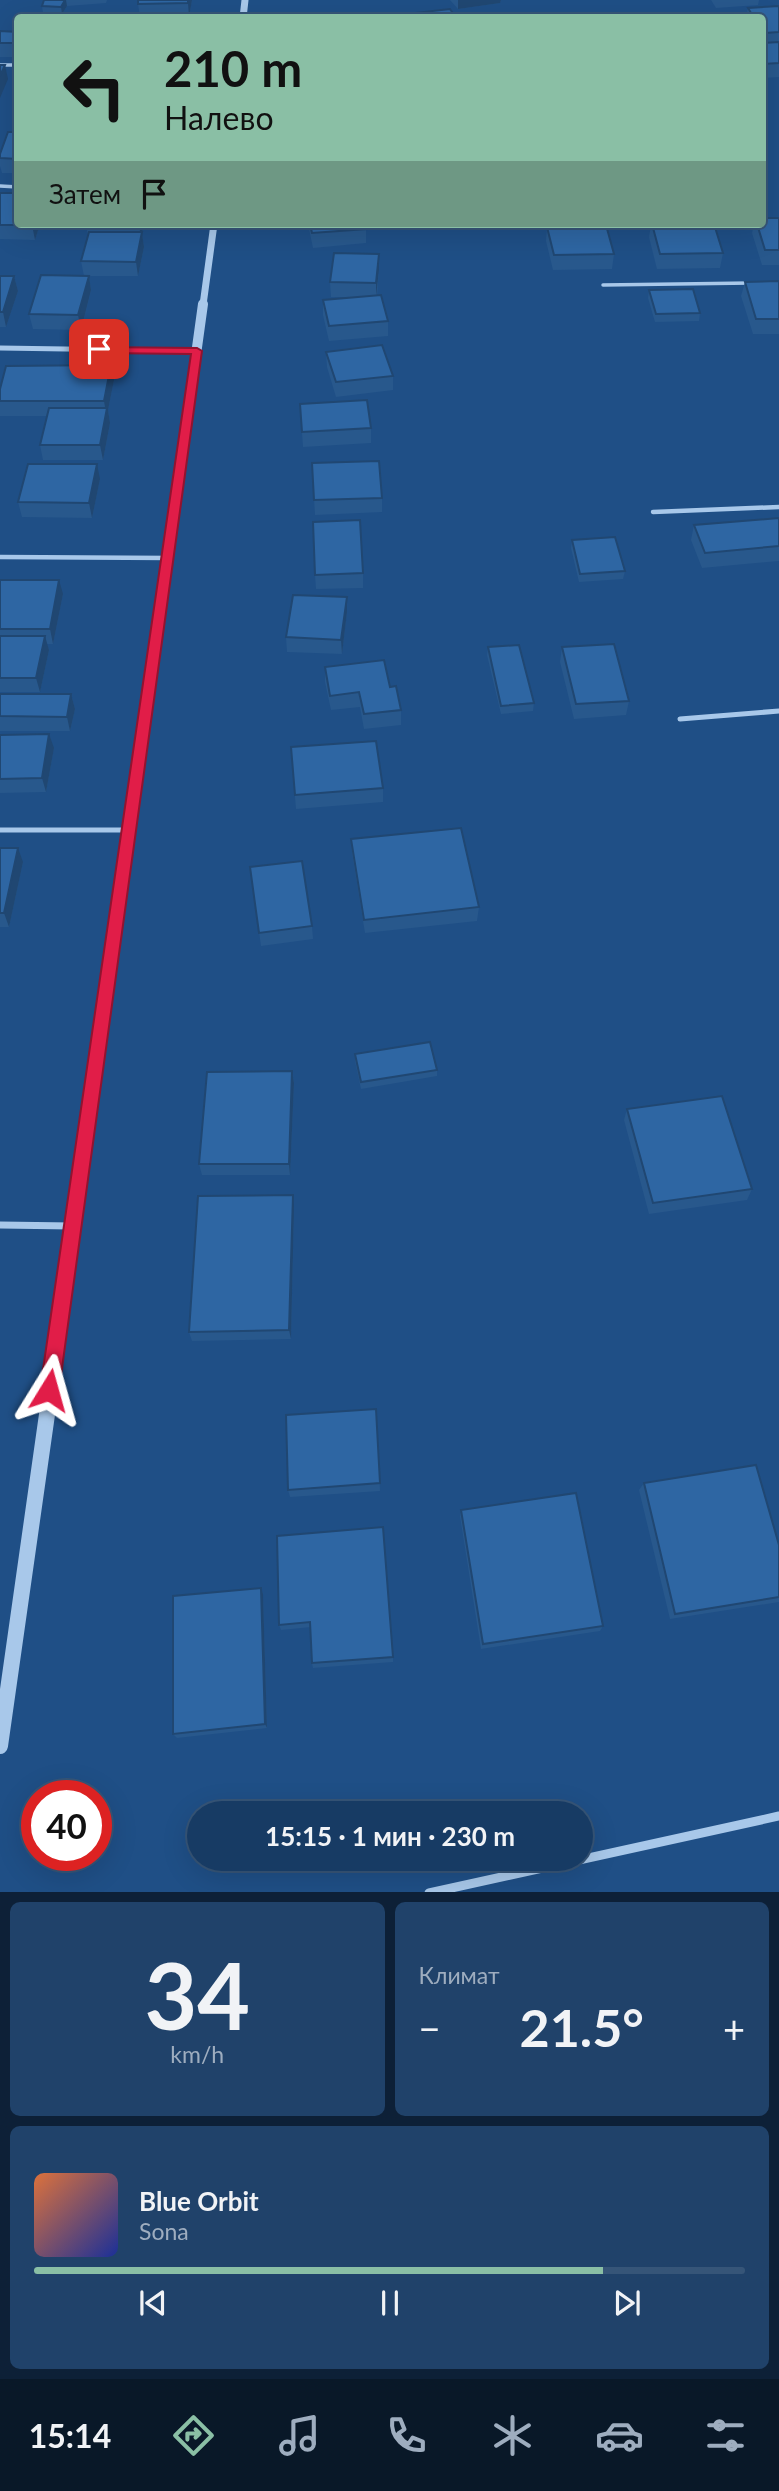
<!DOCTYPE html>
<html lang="ru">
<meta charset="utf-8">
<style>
body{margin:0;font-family:Lato,sans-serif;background:#20426a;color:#f1f3f6;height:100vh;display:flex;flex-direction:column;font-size:26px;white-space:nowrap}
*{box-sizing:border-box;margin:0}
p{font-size:23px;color:#9eadbf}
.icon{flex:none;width:38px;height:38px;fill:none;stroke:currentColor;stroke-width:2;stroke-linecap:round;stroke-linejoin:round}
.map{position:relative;height:1892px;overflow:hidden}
.drawer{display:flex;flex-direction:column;gap:10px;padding:10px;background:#0d2037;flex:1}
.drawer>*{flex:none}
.guide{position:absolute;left:14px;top:14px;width:752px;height:214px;border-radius:7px;box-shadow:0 7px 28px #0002,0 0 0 2px #365578;background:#8abfa5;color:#111;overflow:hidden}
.speed{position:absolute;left:21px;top:1780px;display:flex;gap:14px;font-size:35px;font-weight:700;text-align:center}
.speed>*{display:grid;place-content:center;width:91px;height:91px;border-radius:50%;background:#173b64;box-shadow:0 7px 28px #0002,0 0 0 2px #365578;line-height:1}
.speed .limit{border:10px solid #d22;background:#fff;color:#111}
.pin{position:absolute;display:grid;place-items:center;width:60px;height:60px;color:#fff;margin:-30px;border-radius:14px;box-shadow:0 4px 10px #0006}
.me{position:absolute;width:77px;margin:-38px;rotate:8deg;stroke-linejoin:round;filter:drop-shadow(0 0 5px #0008)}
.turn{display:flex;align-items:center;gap:24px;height:147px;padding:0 35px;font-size:32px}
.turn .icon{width:91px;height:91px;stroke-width:2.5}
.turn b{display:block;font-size:49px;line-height:60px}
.then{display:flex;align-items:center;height:66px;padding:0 35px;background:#0003;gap:14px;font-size:26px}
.big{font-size:52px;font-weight:700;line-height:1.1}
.drawer .widget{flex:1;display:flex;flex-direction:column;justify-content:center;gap:10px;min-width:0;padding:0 24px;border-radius:10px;background:#20426a}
.drawer .dial{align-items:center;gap:0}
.dial b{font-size:91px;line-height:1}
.song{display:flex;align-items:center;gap:21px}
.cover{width:84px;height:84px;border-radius:10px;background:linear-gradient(135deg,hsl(20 70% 55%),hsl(230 70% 35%))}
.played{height:7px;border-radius:4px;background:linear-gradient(90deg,#8abfa5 80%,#365578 80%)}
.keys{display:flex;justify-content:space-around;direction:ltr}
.heat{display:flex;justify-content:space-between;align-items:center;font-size:38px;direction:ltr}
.drawer .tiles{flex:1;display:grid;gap:10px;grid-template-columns:1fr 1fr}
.widget:last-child{grid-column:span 2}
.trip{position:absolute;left:187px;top:1801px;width:406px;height:70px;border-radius:35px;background:#173b64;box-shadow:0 7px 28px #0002,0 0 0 2px #365578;font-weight:700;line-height:70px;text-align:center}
.tabs{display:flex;height:112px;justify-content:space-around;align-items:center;background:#091828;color:#9eadbf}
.tabs .icon{width:49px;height:49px}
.tabs .selected{color:#8abfa5}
.tabs b{font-size:32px;color:#f1f3f6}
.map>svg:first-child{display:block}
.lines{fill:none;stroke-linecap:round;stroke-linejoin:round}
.service-far3{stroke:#a8c8ea;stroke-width:3.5}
.service-far2{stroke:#a8c8ea;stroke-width:4.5}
.service-far1{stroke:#a8c8ea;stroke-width:5}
.service{stroke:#a8c8ea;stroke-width:7}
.minor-far1{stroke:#a8c8ea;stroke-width:5}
.minor{stroke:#a8c8ea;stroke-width:9}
.tertiary-far3{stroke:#a8c8ea;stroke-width:7}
.tertiary-far2{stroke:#a8c8ea;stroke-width:10}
.tertiary-far1{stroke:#a8c8ea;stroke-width:12}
.tertiary{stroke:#a8c8ea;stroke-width:16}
.wall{fill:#28588c}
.shaded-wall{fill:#204772}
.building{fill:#2e66a3;stroke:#204772;stroke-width:2}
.route{fill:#e11d48;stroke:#92132f;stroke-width:2}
</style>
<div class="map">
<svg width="779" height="1893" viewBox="0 0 779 1893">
<rect width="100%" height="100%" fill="#1f4f86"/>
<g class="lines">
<path class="service-far3" d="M0,65H18
M0,186L18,187
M603,285L751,283"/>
<path class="service-far2" d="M653,512L779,507
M0,557L169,558"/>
<path class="service-far1" d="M680,719L779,711
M0,830H129"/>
<path class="service" d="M0,1225L72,1226"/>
<path class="minor-far1" d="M0,348L197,351"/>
<path class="minor" d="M429,1893L779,1816"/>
<path class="tertiary-far3" d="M243,18L245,0
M203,305L214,224"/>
<path class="tertiary-far2" d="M148,702L203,304"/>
<path class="tertiary-far1" d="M74,1219L148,700"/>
<path class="tertiary" d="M0,1746L75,1217"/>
</g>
<path class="wall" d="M44,0H107L106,3L67,6L62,14L43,13L42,6Z
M192,0L189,17H140L138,4Z
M450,0H501L500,3L458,9Z
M711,0H759L758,5L716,8Z
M779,6V77L763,78V18H746L748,8Z
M0,31L18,32L17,57H0Z
M18,132V173H2L0,166V154Z
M0,193L40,224L35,240L0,239Z
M779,218V265H762L752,233L754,224H763Z
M144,224L142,233L144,247L138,276H89L91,290L81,330L33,329L29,314L84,276L81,261L88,235L86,226Z
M308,224H364L366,229V243L313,248Z
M623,224H714L723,253L720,268L657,269L649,237L651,225L624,226Z
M547,227L614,254L612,269L553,270L546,241Z
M379,269L377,296L388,321V336L329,341L323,315V300L359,297H331L330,282Z
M0,276H14L18,291L6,327H0Z
M779,281V334H753L741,296L745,282Z
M649,290L700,313L699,321L655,322L648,298Z
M326,352L393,376V390L336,397L327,367Z
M111,365L114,380L108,410L110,423L103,460H43L40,445L47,416H0V389Z
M300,404L371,428V443L303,447Z
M312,463L382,498V512L315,515Z
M100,479L92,518L22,517L18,502Z
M779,518V561L702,568L691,540L694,525Z
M572,540L625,571L623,579L579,582L571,548Z
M363,573V588L316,589L315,575Z
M0,580L63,594L53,644H47L49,650L40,692H0Z
M347,612L342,654L287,652L286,637Z
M488,647L534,703L533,711L501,714L487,655Z
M562,647L629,701L626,715L574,719L560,662Z
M325,667L390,687L401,710V725L364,729L360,707L331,710L325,682Z
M0,694H71L75,709L70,731H0Z
M0,735L54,748L46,792L0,793Z
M291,747L383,788V802L296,809Z
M351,839L479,907L477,921L365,933L352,853Z
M0,848L23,862L9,927H0Z
M250,867L312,926L313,939L261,946Z
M355,1054L437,1070V1076L361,1089L355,1061Z
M292,1071L294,1083L290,1175H202L199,1164Z
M627,1109L752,1189L747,1200L649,1214L624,1120Z
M293,1195L294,1205L291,1339L192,1341L189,1332Z
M376,1409L380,1491L290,1497L288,1490Z
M644,1483L779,1545V1602L670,1619L639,1490Z
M461,1510L603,1626L600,1631L481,1649L460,1516Z
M277,1536L393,1657V1662L313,1668L312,1663L311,1627L281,1630L279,1625Z
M261,1588L263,1594L267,1728L177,1738L173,1734Z"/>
<path class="shaded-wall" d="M65,0H66L67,6L62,14L61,7Z
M188,0H192L189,17L188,3Z
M458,0H501L500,3L458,9Z
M18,33V55L17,57L14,43Z
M5,65L8,79L0,98V76Z
M32,224H40L35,240L32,225Z
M139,224H144L142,233L144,247L138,276L136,262L141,239Z
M379,254V269L376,297V283Z
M14,276L18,291L6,327L3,312Z
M89,276L91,290L81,330L78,315Z
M111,365L114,380L108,410L110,423L103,460L100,445L106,413L104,401Z
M97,464L100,479L92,518L89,503Z
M59,580L63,594L53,644L50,629Z
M347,597V612L342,654L341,640Z
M45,636L49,650L40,692L36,678Z
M71,694L75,709L70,731L67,717Z
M49,734L54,748L46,792L42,778Z
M18,848L23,862L9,927L4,913Z
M292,1071L294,1083L290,1175L289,1164Z
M293,1195L294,1205L291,1339L289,1330Z
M261,1588L263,1594L267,1728L265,1724Z"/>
<path class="building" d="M44,0H65L61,7L42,6Z
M138,0H188V3L138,4Z
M779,6V32L765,33L763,30V18H754L748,8Z
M450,9L456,18H408L406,14Z
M0,31L18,32L14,43H0Z
M779,42V63L763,64V43Z
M0,65H5L0,76Z
M8,132H18V159L0,158V154Z
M0,193H18V224H32V225H0Z
M763,218H779V250H765L757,224H763Z
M87,224H139V226H86Z
M310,224H364L366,229L312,233Z
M652,224H714L723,253L660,254Z
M606,225L614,254L554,255L547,227Z
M89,232H142L136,262L81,261Z
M334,253L379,254L376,283L330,282Z
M41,275L89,276L78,315L29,314Z
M0,276H14L3,312H0Z
M779,281V319H756L745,282Z
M693,289L700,313L656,314L649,290Z
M381,295L388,321L329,326L323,300Z
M382,345L393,376L336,382L326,352Z
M111,365L104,401H0V389L6,366Z
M367,400L371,428L302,432L300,404Z
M49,408H107L100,445H40Z
M379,461L382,498L314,500L312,463Z
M28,464H97L89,503L18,502Z
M779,518V546L705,553L694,525Z
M360,520L363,573L315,575L313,522Z
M615,537L625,571L580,574L572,540Z
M0,580H59L50,629H0Z
M293,595L347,597L341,640L286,637Z
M0,636H45L36,678H0Z
M614,644L629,701L576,704L562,647Z
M519,645L534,703L501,706L488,647Z
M384,660L390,687L396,686L401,710L364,714L359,692L330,696L325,667Z
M0,694H71L67,717L0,716Z
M49,734L42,778L0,779V735Z
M376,741L383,788L295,795L291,747Z
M461,828L479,907L364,920L351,839Z
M0,848H18L4,913H0Z
M302,861L312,926L259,933L250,867Z
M430,1042L437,1070L361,1082L355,1054Z
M292,1071L289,1164H199L207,1072Z
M722,1096L752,1189L653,1203L627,1109Z
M293,1195L289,1330L189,1332L198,1196Z
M376,1409L380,1483L288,1490L286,1415Z
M756,1465L779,1545V1597L675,1614L644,1483Z
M576,1493L603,1626L483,1644L461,1510Z
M383,1527L393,1657L312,1663L310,1622L279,1625L277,1536Z
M261,1588L265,1724L173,1734V1596Z"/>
<path class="route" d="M95,347L197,348L202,351L59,1390L56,1397L49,1400L42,1397L40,1390L191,354L99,353L93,349Z"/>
</svg>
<div class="speed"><div class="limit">40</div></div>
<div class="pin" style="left:99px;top:349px;background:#d93025"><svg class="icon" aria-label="arrive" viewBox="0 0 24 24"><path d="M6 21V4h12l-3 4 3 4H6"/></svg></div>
<svg class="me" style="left:49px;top:1390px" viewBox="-20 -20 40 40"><path d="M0-17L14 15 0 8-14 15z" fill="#e11d48" stroke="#fff" stroke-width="4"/></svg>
<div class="trip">15:15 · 1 мин · 230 m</div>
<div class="guide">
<div class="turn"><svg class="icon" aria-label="left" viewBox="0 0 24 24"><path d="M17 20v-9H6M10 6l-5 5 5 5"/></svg><div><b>210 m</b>Налево</div></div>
<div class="then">Затем<svg class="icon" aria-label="arrive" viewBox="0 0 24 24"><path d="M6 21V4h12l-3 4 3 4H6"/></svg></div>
</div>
</div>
<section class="drawer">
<div class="tiles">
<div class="widget dial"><b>34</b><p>km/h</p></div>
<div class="widget"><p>Климат</p>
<div class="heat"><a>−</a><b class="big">21.5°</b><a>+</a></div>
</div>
<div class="widget">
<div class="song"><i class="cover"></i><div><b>Blue Orbit</b><p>Sona</p></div></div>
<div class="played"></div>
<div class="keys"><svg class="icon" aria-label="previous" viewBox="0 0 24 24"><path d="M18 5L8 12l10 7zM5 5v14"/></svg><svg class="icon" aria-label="pause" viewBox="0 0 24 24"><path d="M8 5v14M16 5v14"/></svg><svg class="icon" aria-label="next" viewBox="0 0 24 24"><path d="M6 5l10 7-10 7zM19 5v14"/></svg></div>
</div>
</div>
</section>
<nav class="tabs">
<b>15:14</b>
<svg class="icon selected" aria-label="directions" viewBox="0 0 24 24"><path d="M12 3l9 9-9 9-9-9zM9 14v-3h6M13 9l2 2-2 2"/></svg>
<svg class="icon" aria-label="music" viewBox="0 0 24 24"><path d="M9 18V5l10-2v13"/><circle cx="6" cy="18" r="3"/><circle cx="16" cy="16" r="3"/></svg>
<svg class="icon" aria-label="phone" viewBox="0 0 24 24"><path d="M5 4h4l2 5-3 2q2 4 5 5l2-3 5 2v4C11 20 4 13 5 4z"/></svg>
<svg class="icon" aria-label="climate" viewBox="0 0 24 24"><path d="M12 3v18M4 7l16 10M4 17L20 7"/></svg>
<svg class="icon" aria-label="car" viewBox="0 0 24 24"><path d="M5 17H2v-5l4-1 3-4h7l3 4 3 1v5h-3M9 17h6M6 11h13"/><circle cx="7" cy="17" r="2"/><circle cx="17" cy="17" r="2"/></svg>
<svg class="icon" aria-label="filters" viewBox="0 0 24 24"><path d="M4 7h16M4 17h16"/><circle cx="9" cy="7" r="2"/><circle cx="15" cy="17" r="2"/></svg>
</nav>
